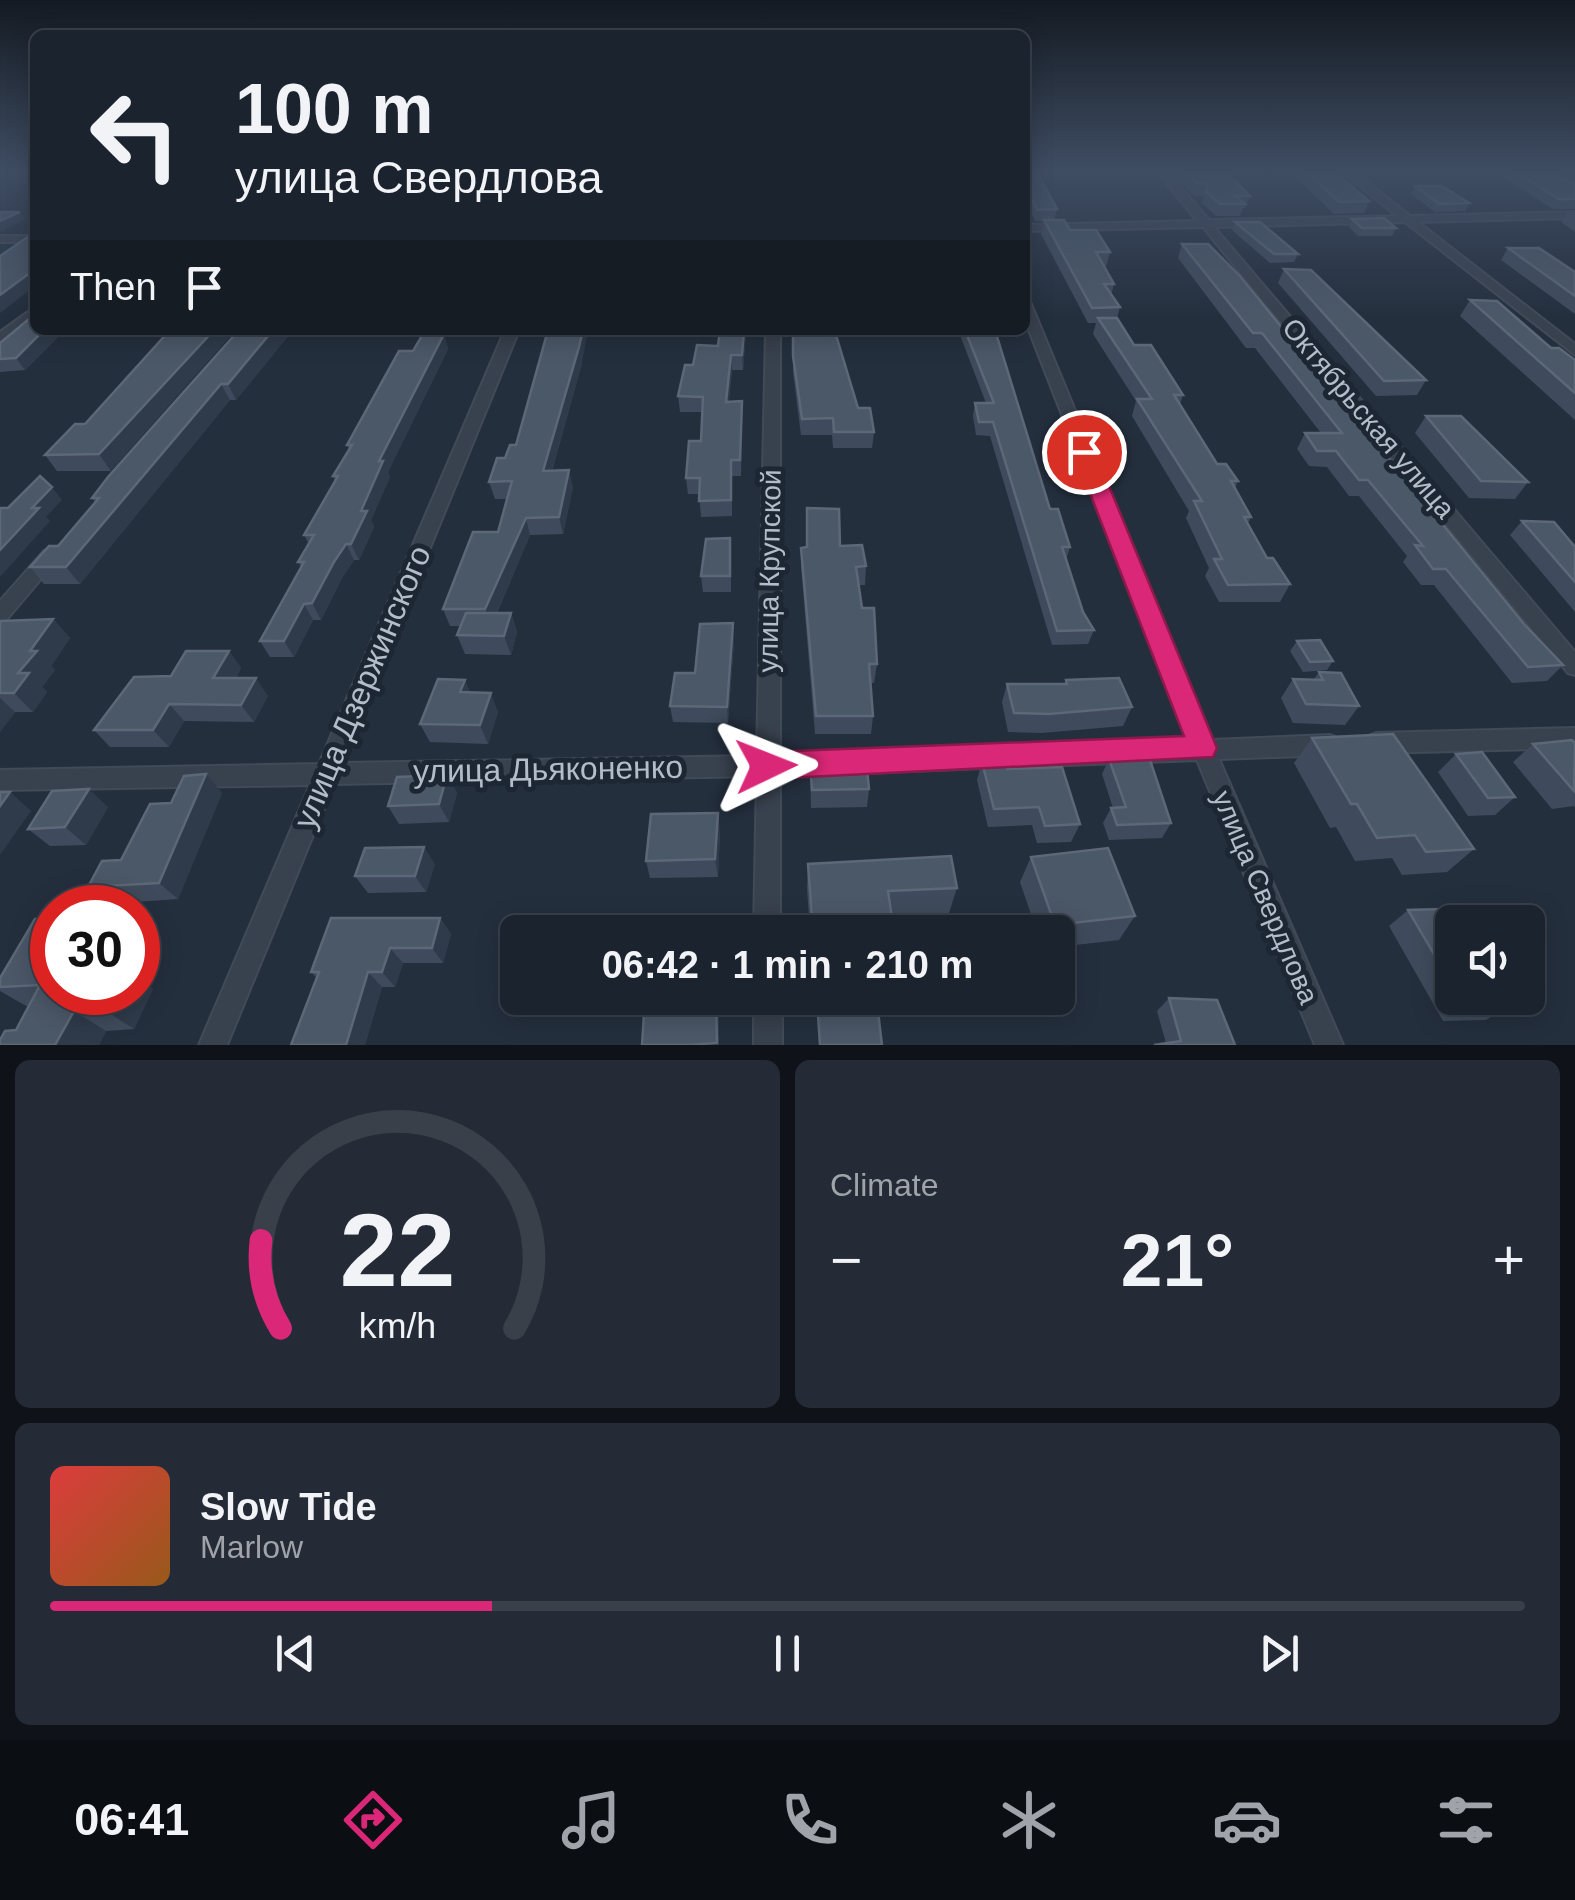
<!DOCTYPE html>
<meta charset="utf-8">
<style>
body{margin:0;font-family:Arial,sans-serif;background:#242b36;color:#f1f3f6;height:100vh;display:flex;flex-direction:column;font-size:38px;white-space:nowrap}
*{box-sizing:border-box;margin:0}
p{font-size:32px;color:#a0a4aa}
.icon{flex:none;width:55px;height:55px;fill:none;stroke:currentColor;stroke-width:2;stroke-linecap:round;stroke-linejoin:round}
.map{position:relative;height:1045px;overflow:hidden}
.sheet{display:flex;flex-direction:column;gap:15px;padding:15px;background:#0f1319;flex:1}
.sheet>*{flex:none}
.banner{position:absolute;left:30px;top:30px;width:1000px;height:305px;border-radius:15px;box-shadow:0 5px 25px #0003,0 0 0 2px #39404a;background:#1b232e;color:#f1f3f6;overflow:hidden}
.fabs{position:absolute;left:1435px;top:905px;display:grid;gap:20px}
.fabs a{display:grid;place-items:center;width:110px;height:110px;border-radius:15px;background:#1b232e;box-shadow:0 5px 25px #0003,0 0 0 2px #39404a;font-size:50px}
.speed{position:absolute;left:30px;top:885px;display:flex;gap:20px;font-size:50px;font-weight:700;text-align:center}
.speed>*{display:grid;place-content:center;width:130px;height:130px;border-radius:50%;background:#1b232e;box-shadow:0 5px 25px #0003,0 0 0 2px #39404a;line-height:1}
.speed .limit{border:15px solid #d22;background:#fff;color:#111}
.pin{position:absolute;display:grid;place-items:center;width:85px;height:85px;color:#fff;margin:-42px;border:5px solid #fff;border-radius:50%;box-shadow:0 2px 10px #0007}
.me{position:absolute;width:110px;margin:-55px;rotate:88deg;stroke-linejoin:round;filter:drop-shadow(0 0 8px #0008)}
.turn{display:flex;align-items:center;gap:35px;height:210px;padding:0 40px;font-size:45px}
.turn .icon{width:130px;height:130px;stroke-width:2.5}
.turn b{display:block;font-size:70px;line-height:85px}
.then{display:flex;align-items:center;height:95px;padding:0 40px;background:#0003;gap:20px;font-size:38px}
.big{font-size:75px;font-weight:600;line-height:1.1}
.sheet .tile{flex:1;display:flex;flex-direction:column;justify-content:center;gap:15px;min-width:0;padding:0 35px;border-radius:15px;background:#242b36}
.sheet .dial{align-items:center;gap:0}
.dial svg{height:260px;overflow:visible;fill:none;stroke:#39404a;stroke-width:7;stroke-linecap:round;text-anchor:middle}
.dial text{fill:#f1f3f6;stroke:none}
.song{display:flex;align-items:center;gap:30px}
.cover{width:120px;height:120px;border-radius:15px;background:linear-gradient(135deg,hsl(0 70% 55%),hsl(30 70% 35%))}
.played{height:10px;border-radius:5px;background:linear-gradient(90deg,#db2777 30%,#39404a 30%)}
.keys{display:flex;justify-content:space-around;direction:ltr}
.heat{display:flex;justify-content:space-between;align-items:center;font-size:55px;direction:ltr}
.sheet .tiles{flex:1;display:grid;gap:15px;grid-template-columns:1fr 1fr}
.tile:last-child{grid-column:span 2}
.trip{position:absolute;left:500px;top:915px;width:575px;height:100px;border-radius:15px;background:#1b232e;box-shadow:0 5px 25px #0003,0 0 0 2px #39404a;font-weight:600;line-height:100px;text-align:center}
.tabs{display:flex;height:160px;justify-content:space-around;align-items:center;background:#0b0e12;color:#a0a4aa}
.tabs .icon{width:70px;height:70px}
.tabs .selected{color:#db2777}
.tabs b{font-size:45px;color:#f1f3f6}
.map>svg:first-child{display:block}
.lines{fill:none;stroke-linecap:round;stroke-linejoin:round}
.street-casing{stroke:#414a57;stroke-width:4}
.street{fill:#38414e;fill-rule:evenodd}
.wall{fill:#3f4b5c}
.shaded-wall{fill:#2f3b4b}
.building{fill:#4b5868;stroke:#5c6777;stroke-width:2.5}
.route{fill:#db2777;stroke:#8e194d;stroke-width:2.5}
.labels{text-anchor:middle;stroke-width:10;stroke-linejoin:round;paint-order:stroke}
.street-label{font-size:28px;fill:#b4bcc9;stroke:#1d2633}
.near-street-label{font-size:32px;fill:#b4bcc9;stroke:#1d2633}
</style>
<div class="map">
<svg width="1575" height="1045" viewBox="0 0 1575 1045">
<rect width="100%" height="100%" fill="#242f3e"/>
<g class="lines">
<g class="street-casing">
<path id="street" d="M1156,170H1166L1209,220L1397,216L1340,170H1352L1410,216L1575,212V218L1418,222L1575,344V355L1405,222L1214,227L1575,652V675L1568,673L1203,227L1025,231V225L1197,221Z
M0,236H35V242H0Z
M1025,300L1031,304L1211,740L1330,735L1338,738L1341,745L1338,752L1330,755L1219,759L1343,1045H1315L1197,760L780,776V932H754L757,776L334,784L227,1045H199L310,785L0,790V770L319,764L505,330H519L342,763L757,756L766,330H780V755L1189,740L1025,320Z
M35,307V317L0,343V332Z
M50,550L56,551L59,556L56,561L7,619L0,621V601L44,551Z
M1575,728V748L1376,753L1368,750L1365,743L1368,736L1376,733Z
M754,998H782V1045H754Z"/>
</g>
<use href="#street" class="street"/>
</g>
<path class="wall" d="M1025,170L1057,209L1054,220L1070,230L1110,252L1106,267H1104L1114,284L1111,295L1120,307L1117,318L1134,345L1183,395L1180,404L1217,464L1238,481L1235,488L1251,517L1248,523L1267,558L1290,584L1280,602H1219L1205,576L1209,568L1186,518L1189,511L1132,416L1136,401L1093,334L1096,323H1088L1041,234L1044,221H1035L1031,212H1025Z
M1168,170H1224L1250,196L1245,208H1243L1240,216H1216L1202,203L1203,196H1194Z
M1288,170H1332L1369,201L1364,213L1334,214Z
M1492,170H1548L1566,180L1550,170H1575V209H1553Z
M1415,186L1469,203L1465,211L1435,212L1411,194Z
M1567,212H1575V232L1561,222Z
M1352,219L1396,228L1392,236H1358L1349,227Z
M1235,222L1298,254L1294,262L1270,263L1232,230Z
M1182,244L1524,624L1563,665L1547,681L1512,683L1434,585H1421L1403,562L1407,556L1359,496H1349L1327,467L1309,466L1297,449L1305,433H1321L1255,348H1246L1178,258Z
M1508,248L1575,272V314L1501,260Z
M1284,269L1426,380L1417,395L1376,396L1278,283Z
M1470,300L1575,360V420L1460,316Z
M35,330H77L71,335H60L25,370L0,372V343Z
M239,330H306L302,335H289L236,400H230L80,584H44L30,567L58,546L95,502L92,498Z
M746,330L743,370H732L729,401H742V416L741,476H732V516L701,517L699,494H688L686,478L701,441L702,412H680L678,396L693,365L718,346Z
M793,330L826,336L858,408L874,432L872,448H833L832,435H801L793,372Z
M958,330H995L1050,509L1070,547L1066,560L1083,612L1094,630L1088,644L1052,645L990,436L976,435L973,416L975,403H986Z
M444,334L448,349L388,472L390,477L371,520L374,527L359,560H354L342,578L321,620H313L294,657H270L260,641L301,567L298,562L309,544L304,535L335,481L333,476L349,449L347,445L413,351Z
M582,363L552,471L573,487L563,534L530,535L497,613H511L517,632L511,655L465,654L457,635L461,626H450L443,609L498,532L507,499H495L489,482L505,458Z
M1426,416L1528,482L1515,499L1469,498L1415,433Z
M85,424L111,471H57L45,455Z
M1522,521L1575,547V612L1510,535Z
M840,546L866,566L865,585H858L862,608L877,664L874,683H870L873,716L871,734H815L801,566V548Z
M731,554V592H703L701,576Z
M53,619L70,638L51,666L55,670L42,687L47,692L33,712H15L0,732V621Z
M734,640L728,723L673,722L670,706L695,673Z
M1297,641L1333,661L1327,670L1303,672L1290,651Z
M229,651L241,668L236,678L268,696L254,722L184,721L169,747H110L94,730L171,676Z
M1319,672L1359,706L1345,725L1293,723L1281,698L1293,679H1314Z
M465,680L470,693L498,712L488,744L430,742L420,724Z
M1066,680L1132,707L1123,726L1042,733L1008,732L1002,702L1007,684H1064Z
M1312,738L1474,849L1447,872L1402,875L1392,858L1355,861L1336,827L1330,828L1294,763Z
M1575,743V808L1574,806L1552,809L1513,762L1533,744Z
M1456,754L1515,797L1495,815L1468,816L1438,772Z
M1109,759L1171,823L1162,838L1109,840L1103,823L1111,808H1113L1102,774Z
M810,760L869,789L867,807L811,808Z
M982,762L1007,769L1080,824L1071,842L1037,843L1032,825L988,827L977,780Z
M447,775L457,793L449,822L399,824L388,806Z
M222,793L178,899L109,904L88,887L121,860L171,803Z
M108,807L86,845L50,846L28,829Z
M720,831L718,877L650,878L646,861Z
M1031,857L1135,916L1119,940L1058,947V932H1037L1020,882Z
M435,864L426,892L368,893L355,876Z
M808,864L957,888L949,913L891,916L894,932H810L807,889Z
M1408,910L1452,922V998H1506L1510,1005L1486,1020L1443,1021L1389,926Z
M440,918L451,934L443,963H403L395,987H382L365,1045H291L317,978L311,972Z
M0,978L138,992V978L153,989L134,1029L106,1031L99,1045H0L16,1030L28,1007L0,991Z
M1169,998L1235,1045H1152L1166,1043L1157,1011Z"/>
<path class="shaded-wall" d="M20,212L25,219L0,232V221Z
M35,269V286L0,313V295Z
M44,330H56L60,335L25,370L16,358Z
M214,330H236L111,471L99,454Z
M273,330H286L289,335L236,400L228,384Z
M583,330H588L582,363L547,488L543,471Z
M744,330H746L743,370L742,355Z
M444,334L448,349L388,472L390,477L371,520L374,527L359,560L351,544L379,461Z
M731,355L732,370L727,417L726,402Z
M221,384L230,400L80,584L66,567Z
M569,470L573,487L563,534L559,517Z
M52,487L62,500L46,517L50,521L0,577V550L32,508Z
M526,518L530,535L491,626L485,609Z
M346,544L354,560L342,578L321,620L312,603L334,562Z
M304,604L313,620L294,657L284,641Z
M511,613L517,632L511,655L504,636Z
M53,619L70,638L51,666L55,670L42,687L47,692L33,712L14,693L18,673L30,651Z
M733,623L734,640L728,723L727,707Z
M229,651L241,668L227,695L213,678Z
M256,678L268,696L254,722L241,705Z
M465,680L473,699L460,692Z
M491,693L498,712L488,744L480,725Z
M0,698L15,712L0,732Z
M169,704L184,721L169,747L153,730Z
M206,774L222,793L178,899L159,883Z
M447,775L457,793L449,822L439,804Z
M89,789L108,807L86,845L65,827Z
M10,792L31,811L0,855V806Z
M718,813L720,831L718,877L715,859Z
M424,847L435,864L426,892L415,876Z
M440,918L451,934L443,963L432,948Z
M138,928L150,938L138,963Z
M390,948L403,963L395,987L382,972Z
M368,972L382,987L365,1045H346Z
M138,978L153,989L134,1029L103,1009L111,992H138Z
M716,998L719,1007V1045H717Z
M74,1011L106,1031L99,1045H55Z"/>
<path class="building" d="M1025,170H1036L1057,209L1037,210L1033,201H1027L1025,196Z
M1183,170H1224L1250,196H1235L1245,204H1220L1206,192L1207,184H1198Z
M1304,170H1332L1369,201L1339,202Z
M1512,170H1547L1575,185V199H1559Z
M1415,186H1442L1469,203L1439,204Z
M0,212H20L0,221Z
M1384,218L1396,228H1362L1352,219Z
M1044,220H1064L1070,230H1096L1110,252H1096L1114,284H1104L1120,307L1092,308Z
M1235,222H1260L1298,254H1274Z
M35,232V269L0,295V256Z
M1182,244H1208L1239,275L1524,624L1563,665L1528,667L1446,569H1433L1415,545L1423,546L1368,480H1359L1336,451H1317L1305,433H1342L1262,333H1253Z
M1508,248H1539L1575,272V296Z
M1284,269L1311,270L1426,380L1384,381Z
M1470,300L1497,301L1551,348H1559L1575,360V393Z
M35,314V330H44L16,358L0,359V343Z
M1098,318H1117L1134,345H1151L1183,395H1174L1217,464H1226L1238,481H1231L1251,517H1244L1267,558H1273L1290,584L1228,585L1214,559H1222L1194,501H1202L1137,399H1152Z
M170,330H214L99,454L45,455L75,424H85Z
M239,330H273L228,384H221L66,567H30L49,546H58L99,498H92L108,477Z
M548,330H583L579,347L543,471L569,470L559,517L526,518L485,609H443L473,532H498L512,481L489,482L497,458H505L510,445H516Z
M720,330H744L742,355H731L726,402L742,401L740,460H731V500L699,501L700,478H686L689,441H701L703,397L678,396L685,365H693L697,345L718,346Z
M793,330H825L826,336L836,335L858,408H870L874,432H834L833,418L802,419L793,356Z
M965,330H995L1050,509H1058L1070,547H1062L1083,612L1094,630L1057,631L993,422H979L975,403H994Z
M423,334H444L379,461H383L361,511H367L351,544H346L334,562L312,603L304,604L284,641H260L304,562H298L314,535H304L338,476H333L352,445H347L399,351H413Z
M1426,416H1461L1528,482L1481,481Z
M40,476L52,487L32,508H39L0,550V508H8Z
M807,508L839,509L840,546L862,545L866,566L856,567L862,608H874L877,664H869L873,716H816L801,548L807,547Z
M1522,521L1554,522L1575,547V582Z
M730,538V576H701L706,539Z
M466,613H511L504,636L457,635Z
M53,619L30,651H37L18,673H29L14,693H0V621Z
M733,623L727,707L670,706L675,673H695L700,624Z
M1320,640L1333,661L1310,662L1297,641Z
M186,651H229L213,678H256L241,705L169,704L153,730H94L134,677L171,676Z
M1319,672L1341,673L1359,706L1306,704L1293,679L1323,680Z
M1119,678L1132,707L1049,714L1014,713L1007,684H1067L1066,680Z
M438,679L465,680L460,692L491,693L480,725L420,724Z
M1393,734L1474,849L1426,852L1415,835L1377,838L1357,804H1351L1312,738Z
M1572,740L1575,743L1574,791L1533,744Z
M1482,752L1515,797L1488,798L1456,754Z
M1149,757L1171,823L1117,825L1111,808L1126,807L1109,759Z
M866,758L869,789L812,790L810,760Z
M1005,761L1007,769L1062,767L1080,824L1045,826L1039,807L994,809L982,762Z
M206,774L159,883L88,887L102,861L121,860L150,804L171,803L184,776Z
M447,775L439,804L388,806L397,777Z
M89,789L65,827L28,829L52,791Z
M0,792H10L0,806Z
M718,813L715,859L646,861L651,814Z
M424,847L415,876H355L365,848Z
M1108,848L1135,916L1055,925L1031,857Z
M951,856L957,888L888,891L894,932H813L808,864Z
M1478,908L1487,922H1452V985L1408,910Z
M52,918V992H111L103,1009L74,1011L55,1045H0V1040L5,1031L16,1030L40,985L0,987V978L35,919Z
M331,918H440L432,948H390L382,972H368L346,1045H291L319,972H311Z
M678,926L718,927L717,932H677Z
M645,998H716L717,1043L687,1045H642Z
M1169,998L1217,1000L1235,1045H1154L1181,1041Z
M1460,998H1506L1510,1005L1466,1007Z
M878,1011L882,1045H820L818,1015Z"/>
<linearGradient id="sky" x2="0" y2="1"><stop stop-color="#141a22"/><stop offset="0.54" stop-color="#3f4d63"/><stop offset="1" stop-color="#3f4d63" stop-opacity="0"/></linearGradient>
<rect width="1575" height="317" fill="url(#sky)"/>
<path class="route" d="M1084,445L1095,452L1217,748L1213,757L766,779L755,775L751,766L755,756L766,752L1184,736L1074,452Z"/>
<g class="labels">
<g class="street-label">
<text transform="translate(1369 418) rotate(50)" y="10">Октябрьская улица</text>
<text transform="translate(769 571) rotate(-89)" y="10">улица Крупской</text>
<text transform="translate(1266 897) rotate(67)" y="10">улица Свердлова</text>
</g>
<g class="near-street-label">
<text transform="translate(362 687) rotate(-67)" y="11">улица Дзержинского</text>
<text transform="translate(548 769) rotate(-1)" y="11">улица Дьяконенко</text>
</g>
</g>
</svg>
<div class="fabs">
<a><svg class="icon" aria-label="sound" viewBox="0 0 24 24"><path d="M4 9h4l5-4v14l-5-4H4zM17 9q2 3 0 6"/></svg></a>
</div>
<div class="speed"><div class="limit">30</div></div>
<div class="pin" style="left:1084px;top:452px;background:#d93025"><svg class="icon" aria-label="arrive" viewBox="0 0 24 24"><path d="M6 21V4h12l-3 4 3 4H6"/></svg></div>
<svg class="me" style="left:766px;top:766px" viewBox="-20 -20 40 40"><path d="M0-17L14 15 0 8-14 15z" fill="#db2777" stroke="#fff" stroke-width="4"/></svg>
<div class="trip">06:42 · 1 min · 210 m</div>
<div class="banner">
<div class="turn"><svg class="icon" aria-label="left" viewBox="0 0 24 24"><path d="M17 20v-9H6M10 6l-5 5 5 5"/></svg><div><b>100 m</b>улица Свердлова</div></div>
<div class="then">Then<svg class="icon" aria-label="arrive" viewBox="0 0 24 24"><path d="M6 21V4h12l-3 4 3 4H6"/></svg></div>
</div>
</div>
<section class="sheet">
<div class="tiles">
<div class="tile dial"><svg viewBox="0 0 100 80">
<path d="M14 69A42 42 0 1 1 86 69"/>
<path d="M14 69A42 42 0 0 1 8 42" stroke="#db2777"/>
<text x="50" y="56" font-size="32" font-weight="700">22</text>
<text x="50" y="72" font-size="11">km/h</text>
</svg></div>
<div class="tile"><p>Climate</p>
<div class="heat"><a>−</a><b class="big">21°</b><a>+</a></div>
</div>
<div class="tile">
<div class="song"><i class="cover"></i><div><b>Slow Tide</b><p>Marlow</p></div></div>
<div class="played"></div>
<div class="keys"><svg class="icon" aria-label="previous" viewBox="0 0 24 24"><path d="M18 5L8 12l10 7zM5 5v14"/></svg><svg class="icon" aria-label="pause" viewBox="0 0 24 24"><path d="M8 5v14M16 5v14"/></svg><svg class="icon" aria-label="next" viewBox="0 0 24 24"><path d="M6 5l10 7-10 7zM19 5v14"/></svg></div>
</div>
</div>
</section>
<nav class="tabs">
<b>06:41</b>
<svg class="icon selected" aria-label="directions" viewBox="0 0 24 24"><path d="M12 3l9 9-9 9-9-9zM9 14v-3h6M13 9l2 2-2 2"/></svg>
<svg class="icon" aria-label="music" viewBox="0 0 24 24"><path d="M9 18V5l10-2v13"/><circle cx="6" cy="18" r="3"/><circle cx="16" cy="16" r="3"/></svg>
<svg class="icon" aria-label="phone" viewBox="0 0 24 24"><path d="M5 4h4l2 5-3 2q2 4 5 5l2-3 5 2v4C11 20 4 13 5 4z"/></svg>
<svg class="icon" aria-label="climate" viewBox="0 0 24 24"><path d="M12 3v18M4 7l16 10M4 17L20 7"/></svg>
<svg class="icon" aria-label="car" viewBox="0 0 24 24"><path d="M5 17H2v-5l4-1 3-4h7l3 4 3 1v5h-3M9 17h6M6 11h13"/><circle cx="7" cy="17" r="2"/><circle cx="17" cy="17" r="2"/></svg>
<svg class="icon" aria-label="filters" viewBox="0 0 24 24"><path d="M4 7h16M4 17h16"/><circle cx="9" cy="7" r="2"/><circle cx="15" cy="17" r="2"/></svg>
</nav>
